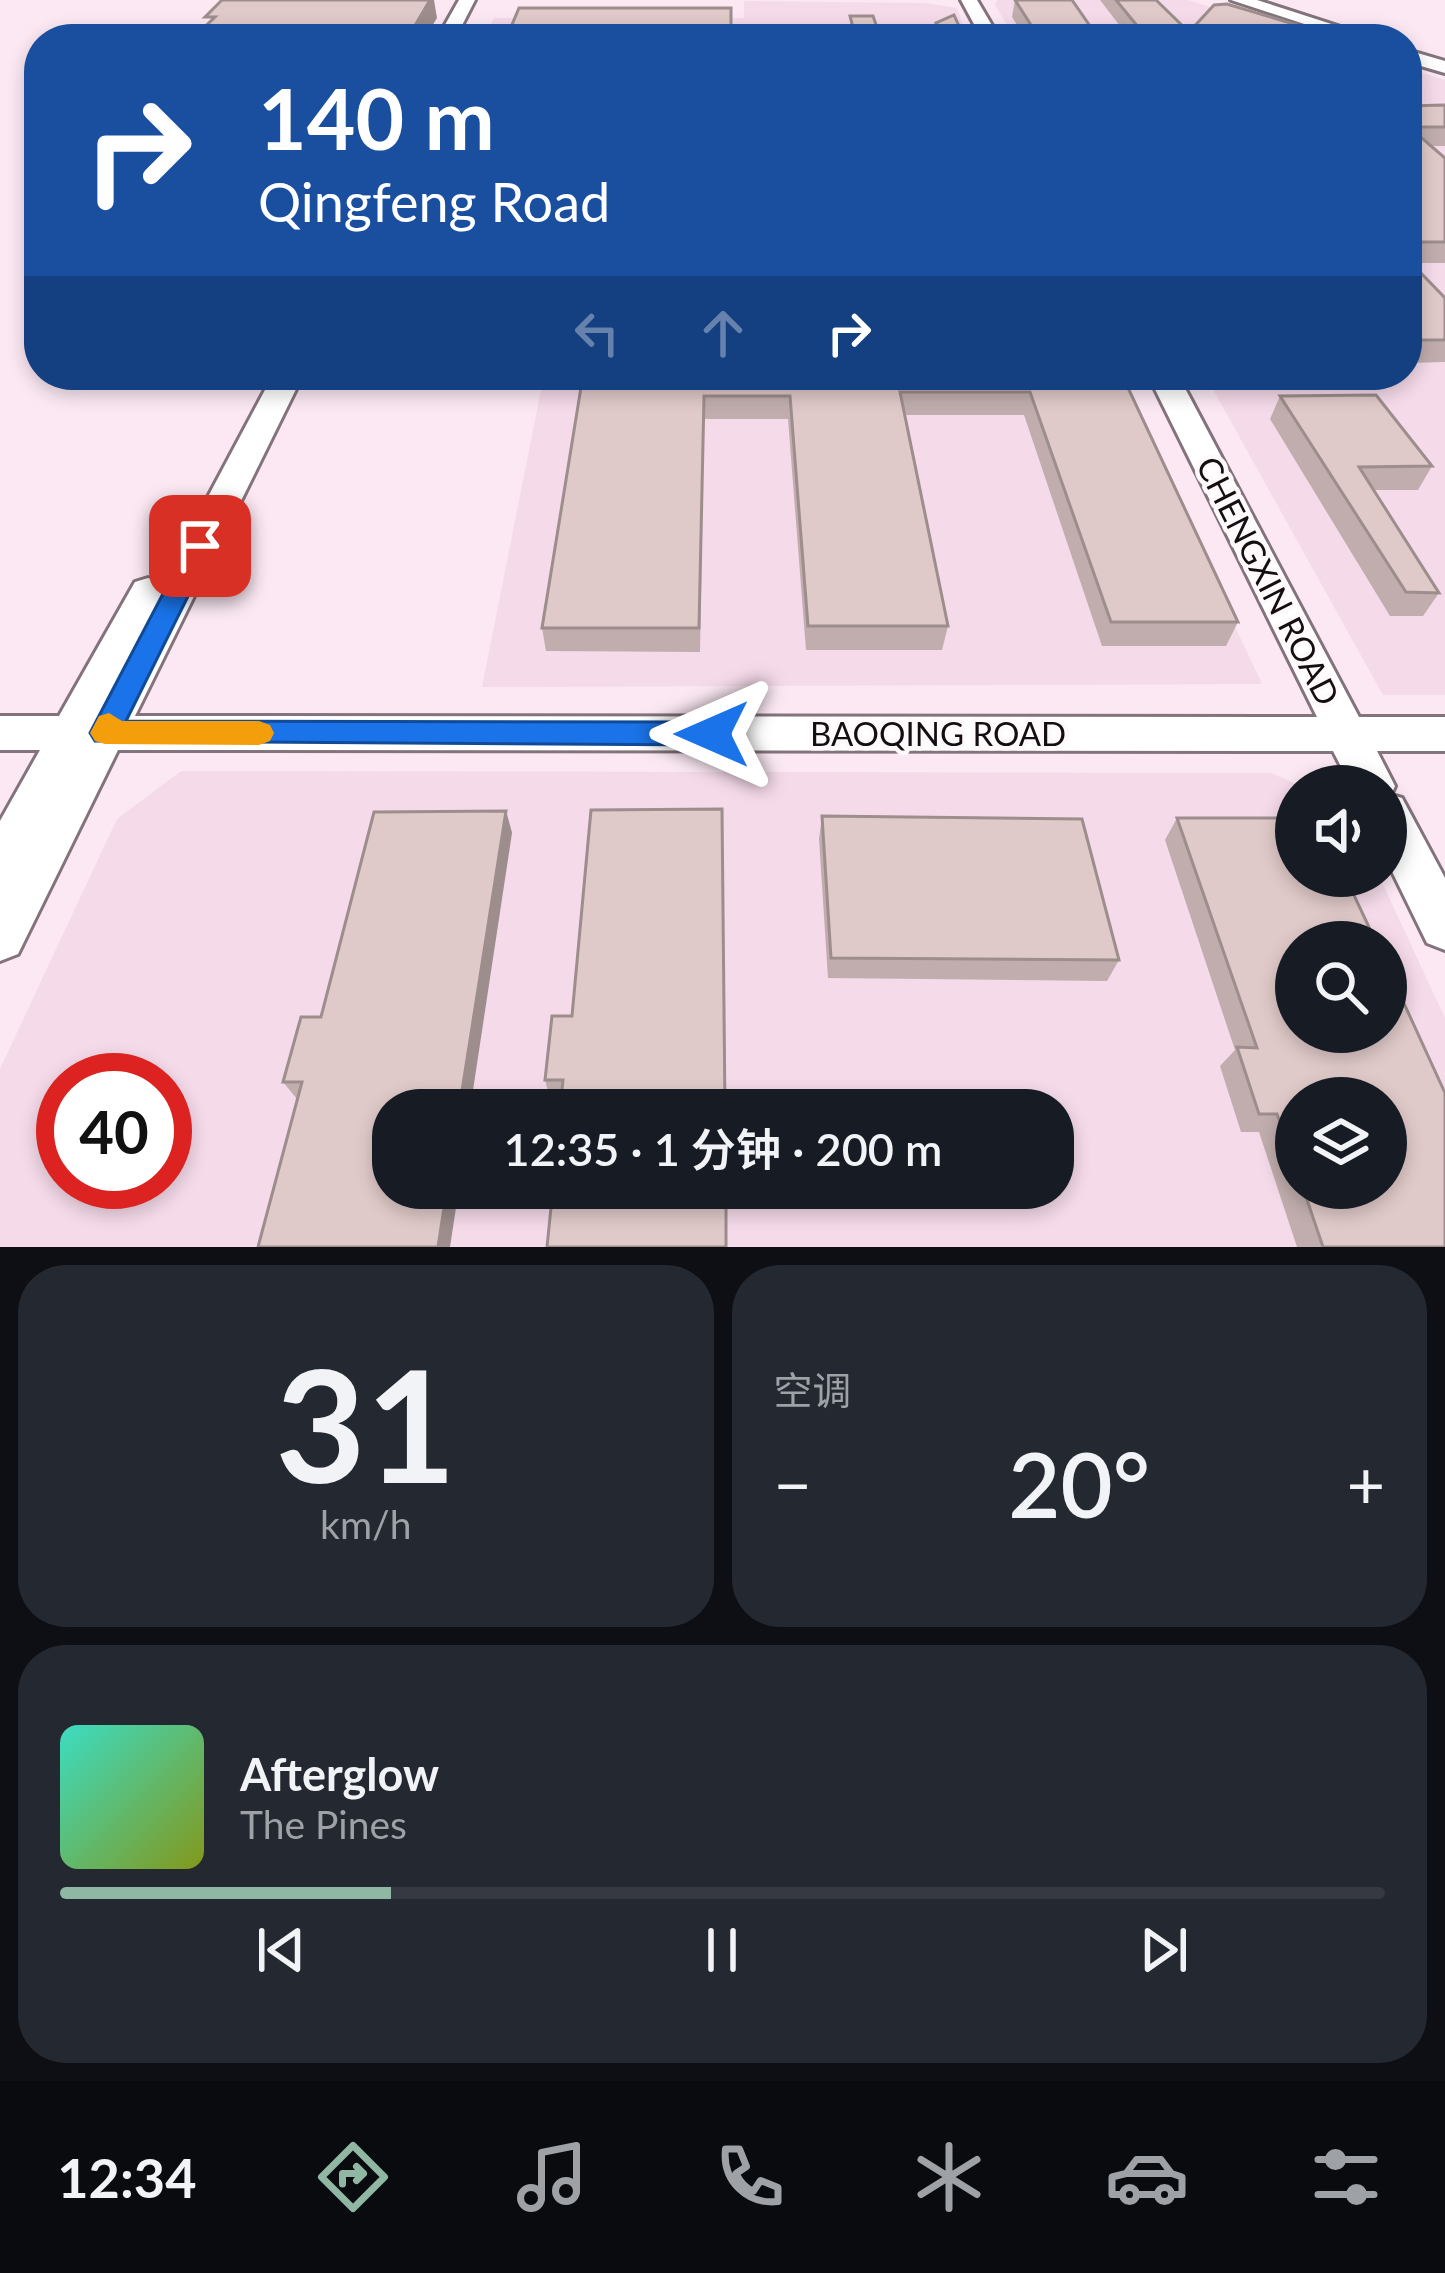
<!DOCTYPE html>
<html lang="zh">
<meta charset="utf-8">
<style>
body{margin:0;font-family:Lato,"Noto Sans SC",sans-serif;background:#242831;color:#f1f3f6;height:100vh;display:flex;flex-direction:column;font-size:45px;white-space:nowrap}
*{box-sizing:border-box;margin:0}
p{font-size:39px;color:#9ea1a6}
.icon{flex:none;width:66px;height:66px;fill:none;stroke:currentColor;stroke-width:2;stroke-linecap:round;stroke-linejoin:round}
.map{position:relative;height:1247px;overflow:hidden}
.panel{display:flex;flex-direction:column;gap:18px;padding:18px;background:#0d0f14;flex:1}
.panel>*{flex:none}
.hud{position:absolute;left:24px;top:24px;width:1398px;height:366px;border-radius:48px;box-shadow:0 6px 18px #0003;background:#1a4fa0;color:#fff;overflow:hidden}
.controls{position:absolute;left:1275px;top:765px;display:grid;gap:24px}
.controls a{display:grid;place-items:center;width:132px;height:132px;border-radius:50%;background:#171b24;box-shadow:0 6px 18px #0003;font-size:60px}
.speed{position:absolute;left:36px;top:1053px;display:flex;gap:24px;font-size:60px;font-weight:700;text-align:center}
.speed>*{display:grid;place-content:center;width:156px;height:156px;border-radius:50%;background:#171b24;box-shadow:0 6px 18px #0003;line-height:1}
.speed .limit{border:18px solid #d22;background:#fff;color:#111}
.pin{position:absolute;display:grid;place-items:center;width:102px;height:102px;color:#fff;margin:-51px;border-radius:24px;box-shadow:0 6px 18px #0006}
.me{position:absolute;width:132px;margin:-66px;rotate:270deg;stroke-linejoin:round;filter:drop-shadow(0 0 9px #0008)}
.turn{display:flex;align-items:center;gap:42px;height:252px;padding:0 36px;font-size:54px}
.turn .icon{width:156px;height:156px;stroke-width:2.5}
.turn b{display:block;font-size:84px;line-height:102px}
.lanes{display:flex;align-items:center;height:114px;padding:0 36px;background:#0003;justify-content:center;gap:60px;direction:ltr}
.lanes .off{opacity:.35}
.big{font-size:90px;font-weight:600;line-height:1.1}
.panel .card{flex:1;display:flex;flex-direction:column;justify-content:center;gap:18px;min-width:0;padding:0 42px;border-radius:48px;background:#242831}
.panel .dial{align-items:center;gap:0}
.dial b{font-size:156px;line-height:1}
.song{display:flex;align-items:center;gap:36px}
.cover{width:144px;height:144px;border-radius:18px;background:linear-gradient(135deg,hsl(170 70% 55%),hsl(70 70% 35%))}
.played{height:12px;border-radius:6px;background:linear-gradient(90deg,#8fb7a4 25%,#363941 25%)}
.keys{display:flex;justify-content:space-around;direction:ltr}
.heat{display:flex;justify-content:space-between;align-items:center;font-size:66px;direction:ltr}
.panel .tiles{flex:1;display:grid;gap:18px;grid-template-columns:1fr 1fr}
.card:last-child{grid-column:span 2}
.trip{position:absolute;left:372px;top:1089px;width:702px;height:120px;border-radius:48px;background:#171b24;box-shadow:0 6px 18px #0003;font-weight:600;line-height:120px;text-align:center}
.tabs{display:flex;height:192px;justify-content:space-around;align-items:center;background:#090b0e;color:#9ea1a6}
.tabs .icon{width:84px;height:84px}
.tabs .on{color:#8fb7a4}
.tabs b{font-size:54px;color:#f1f3f6}
.map>svg:first-child{display:block}
.built{fill:#f5dae9;fill-rule:evenodd}
.lines{fill:none;stroke-linecap:round;stroke-linejoin:round}
.tertiary-casing{stroke:#83737c;stroke-width:6}
.tertiary{fill:#fff;fill-rule:evenodd}
.wall{fill:#c1adad;fill-rule:evenodd}
.shaded-wall{fill:#9d8d8d}
.building{fill:#e0c9c9;stroke:#9d8d8d;stroke-width:3}
.route{fill:#1a73e8;stroke:#114b97;stroke-width:3}
.slow{fill:#f59e0b}
.labels{text-anchor:middle;stroke-width:9;stroke-linejoin:round;paint-order:stroke}
.street-label{font-size:33px;fill:#140e12;stroke:#fefafc}
</style>
<div class="map">
<svg width="1445" height="1247" viewBox="0 0 1445 1247">
<rect width="100%" height="100%" fill="#fbe8f3"/>
<path class="built" d="M997,0H1188L1314,39H1015L995,5Z
M744,1L925,3L957,8L968,39H483L494,18H744Z
M1407,68L1445,80V695H1383L1205,375H1407Z
M544,375H1117L1262,684L482,687Z
M181,771L1271,773L1301,786H1296V876H1379L1445,1018V1247H0V1069L117,819ZM1296,942H1386V1032H1296ZM63,1080H165V1182H63ZM1296,1098H1386V1188H1296ZM393,1110H1053V1188H393Z"/>
<g class="lines">
<g class="tertiary-casing">
<path id="tertiary" d="M459,0H475L455,39H437Z
M961,0H977L1000,39H982Z
M1231,0H1257L1378,39H1350Z
M1407,50L1445,61V73L1407,62Z
M273,375H303L135,716L1317,717L1148,375H1178L1359,717H1445V751H1377L1395,786L1391,795L1402,798L1445,878V950L1427,943L1386,859V786H1351L1333,751L118,750L18,954L0,961V821L40,750H0V716H59L135,582L148,578L162,583Z"/>
</g>
<use href="#tertiary" class="tertiary"/>
</g>
<path class="wall" d="M1015,0L1099,39H1026L1012,17Z
M1100,0H1156L1189,32L1344,39H1130Z
M850,16L881,39H850Z
M936,23L965,39H934Z
M1445,105V146H1431L1445,158V263H1407V106Z
M1407,268L1445,298V362L1407,363Z
M583,375H1122L1238,622L1226,646H1102L1024,415H904L948,626L942,650H806L788,419H704L700,652L546,651L542,628Z
M1280,396L1432,466L1418,490H1374L1439,593L1423,616H1390L1270,419Z
M506,811L512,833L297,1099L283,1082L321,1017Z
M822,816L1119,960L1107,981L828,978L819,839Z
M1177,818L1445,1247H1297L1259,1132H1241L1220,1066L1235,1050L1165,840ZM1296,1098L1386,1188H1296Z
M552,1016L725,1110L550,1099L545,1080Z"/>
<path class="shaded-wall" d="M430,0H434L437,18L424,39H407Z
M506,811L512,833L470,1110H459Z
M447,1188H459L450,1247H438Z"/>
<path class="building" d="M222,0H430L407,39H192L215,17H205Z
M1015,0H1072L1099,39H1040Z
M1116,0H1156L1189,32L1214,5L1227,4L1344,39H1148Z
M519,8H731V39H506Z
M954,15L965,39H944L936,23Z
M850,16H873L881,39H856Z
M1445,105V127H1409L1445,158V242H1410L1407,238V106Z
M1407,268H1416L1445,298V340H1407Z
M583,375H1122L1238,622H1111L1030,392H900L948,626H808L790,396H704L699,628H542Z
M1376,395L1432,466L1359,467L1439,593L1406,592L1280,396Z
M722,809L725,1110H560L563,1080H545L552,1016H572L591,810Z
M506,811L459,1110H393V1188H447L438,1247H258L302,1082H283L301,1017H321L374,812Z
M822,816L1082,819L1119,960L831,958Z
M1177,818H1296V876H1345L1376,942H1296V1032H1386V964L1445,1093V1247H1323L1303,1188H1386V1098H1296V1168L1277,1114H1259L1237,1047L1257,1048Z
M553,1188H726V1247H547Z"/>
<path class="route" d="M200,538L213,546L126,721L712,722L722,725L727,734L722,742L712,745L95,741L90,733L188,546Z"/>
<path class="slow" d="M109,713L122,721H259L270,725L274,733L270,741L259,745L105,744L95,741L90,733L99,716Z"/>
<g class="labels">
<g class="street-label">
<text transform="translate(1268 581) rotate(63)" y="12">CHENGXIN ROAD</text>
<text x="938" y="746">BAOQING ROAD</text>
</g>
</g>
</svg>
<div class="controls">
<a><svg class="icon" aria-label="sound" viewBox="0 0 24 24"><path d="M4 9h4l5-4v14l-5-4H4zM17 9q2 3 0 6"/></svg></a>
<a><svg class="icon" aria-label="search" viewBox="0 0 24 24"><circle cx="10" cy="10" r="6"/><path d="M15 15l6 6"/></svg></a>
<a><svg class="icon" aria-label="layers" viewBox="0 0 24 24"><path d="M12 4l9 5-9 5-9-5zM3 14l9 5 9-5"/></svg></a>
</div>
<div class="speed"><div class="limit">40</div></div>
<div class="pin" style="left:200px;top:546px;background:#d93025"><svg class="icon" aria-label="arrive" viewBox="0 0 24 24"><path d="M6 21V4h12l-3 4 3 4H6"/></svg></div>
<svg class="me" style="left:712px;top:734px" viewBox="-20 -20 40 40"><path d="M0-17L14 15 0 8-14 15z" fill="#1a73e8" stroke="#fff" stroke-width="4"/></svg>
<div class="trip">12:35 · 1 分钟 · 200 m</div>
<div class="hud">
<div class="turn"><svg class="icon" aria-label="right" viewBox="0 0 24 24"><path d="M7 20v-9h11M14 6l5 5-5 5"/></svg><div><b>140 m</b>Qingfeng Road</div></div>
<div class="lanes"><svg class="icon off" aria-label="left" viewBox="0 0 24 24"><path d="M17 20v-9H6M10 6l-5 5 5 5"/></svg><svg class="icon off" aria-label="ahead" viewBox="0 0 24 24"><path d="M12 20V5M6 11l6-6 6 6"/></svg><svg class="icon" aria-label="right" viewBox="0 0 24 24"><path d="M7 20v-9h11M14 6l5 5-5 5"/></svg></div>
</div>
</div>
<section class="panel">
<div class="tiles">
<div class="card dial"><b>31</b><p>km/h</p></div>
<div class="card"><p>空调</p>
<div class="heat"><a>−</a><b class="big">20°</b><a>+</a></div>
</div>
<div class="card">
<div class="song"><i class="cover"></i><div><b>Afterglow</b><p>The Pines</p></div></div>
<div class="played"></div>
<div class="keys"><svg class="icon" aria-label="previous" viewBox="0 0 24 24"><path d="M18 5L8 12l10 7zM5 5v14"/></svg><svg class="icon" aria-label="pause" viewBox="0 0 24 24"><path d="M8 5v14M16 5v14"/></svg><svg class="icon" aria-label="next" viewBox="0 0 24 24"><path d="M6 5l10 7-10 7zM19 5v14"/></svg></div>
</div>
</div>
</section>
<nav class="tabs">
<b>12:34</b>
<svg class="icon on" aria-label="directions" viewBox="0 0 24 24"><path d="M12 3l9 9-9 9-9-9zM9 14v-3h6M13 9l2 2-2 2"/></svg>
<svg class="icon" aria-label="music" viewBox="0 0 24 24"><path d="M9 18V5l10-2v13"/><circle cx="6" cy="18" r="3"/><circle cx="16" cy="16" r="3"/></svg>
<svg class="icon" aria-label="phone" viewBox="0 0 24 24"><path d="M5 4h4l2 5-3 2q2 4 5 5l2-3 5 2v4C11 20 4 13 5 4z"/></svg>
<svg class="icon" aria-label="climate" viewBox="0 0 24 24"><path d="M12 3v18M4 7l16 10M4 17L20 7"/></svg>
<svg class="icon" aria-label="car" viewBox="0 0 24 24"><path d="M5 17H2v-5l4-1 3-4h7l3 4 3 1v5h-3M9 17h6M6 11h13"/><circle cx="7" cy="17" r="2"/><circle cx="17" cy="17" r="2"/></svg>
<svg class="icon" aria-label="filters" viewBox="0 0 24 24"><path d="M4 7h16M4 17h16"/><circle cx="9" cy="7" r="2"/><circle cx="15" cy="17" r="2"/></svg>
</nav>
